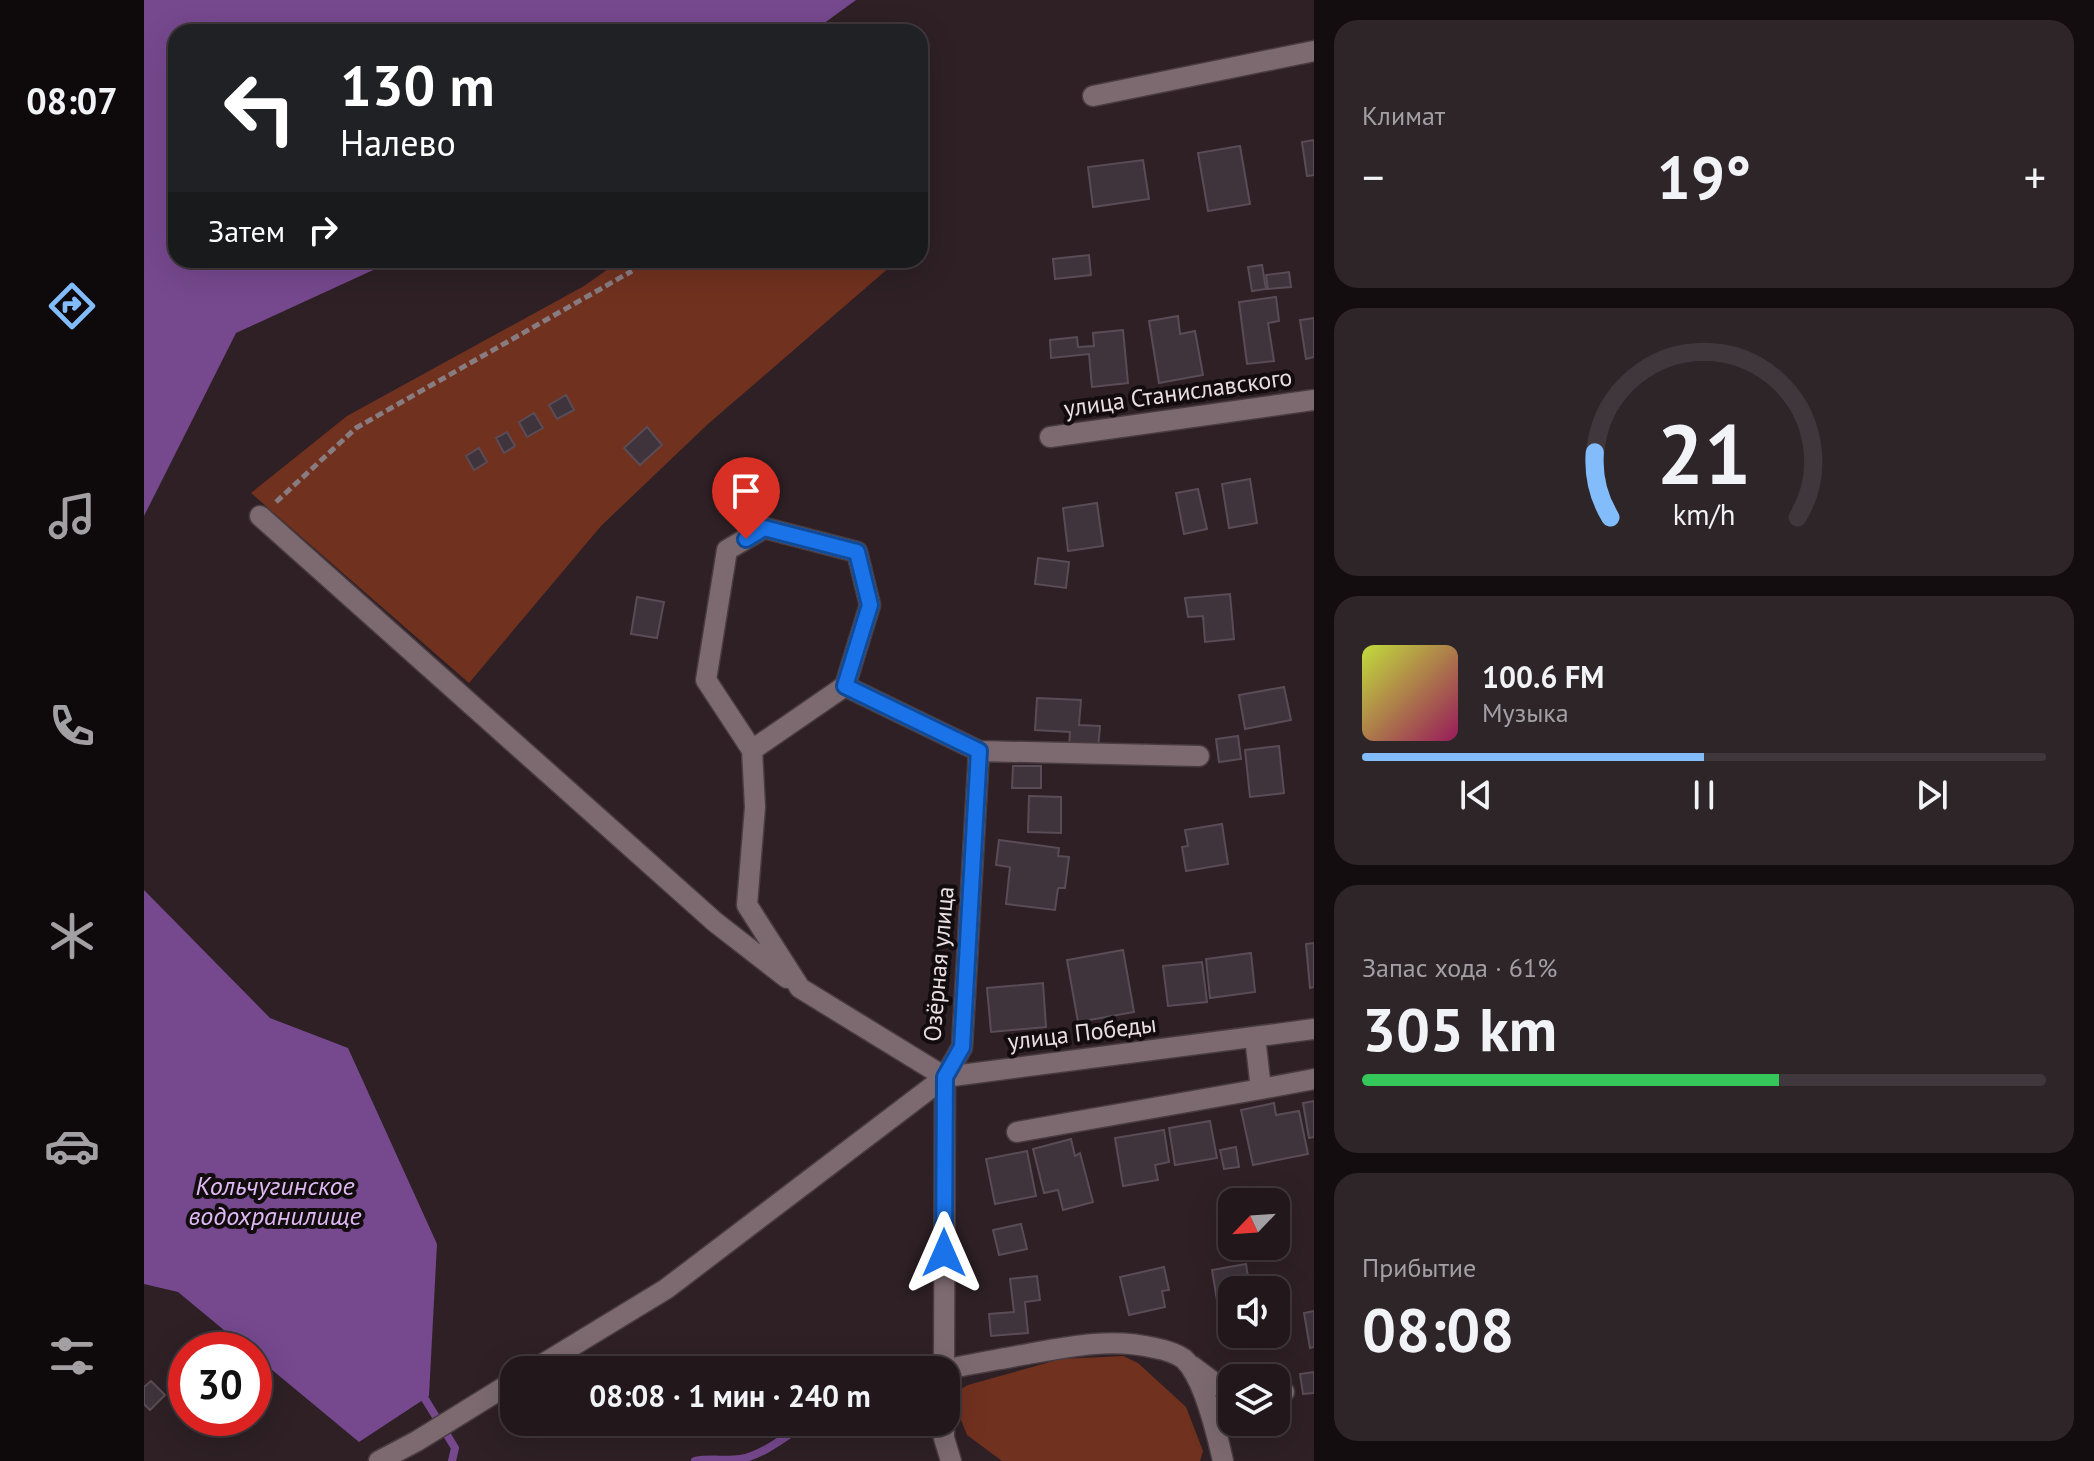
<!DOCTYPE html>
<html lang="ru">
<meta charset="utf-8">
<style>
body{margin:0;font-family:"PT Sans",sans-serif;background:#2e2529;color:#f1f3f6;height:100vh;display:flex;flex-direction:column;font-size:30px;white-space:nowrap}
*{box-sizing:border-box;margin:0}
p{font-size:26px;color:#a2a0a3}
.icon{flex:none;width:44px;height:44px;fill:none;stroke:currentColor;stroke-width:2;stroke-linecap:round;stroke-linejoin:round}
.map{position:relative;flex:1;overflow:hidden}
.drawer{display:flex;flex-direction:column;gap:20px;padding:20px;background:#130d0f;width:780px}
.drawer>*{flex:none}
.hud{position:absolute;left:24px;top:24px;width:760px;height:244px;border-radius:24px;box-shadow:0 8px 32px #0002,0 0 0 2px #3f373b;background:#202124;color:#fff;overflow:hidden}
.needle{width:52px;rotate:245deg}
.fabs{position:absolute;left:1074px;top:1188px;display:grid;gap:16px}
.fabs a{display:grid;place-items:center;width:72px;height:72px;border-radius:16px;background:#22181c;box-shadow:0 8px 32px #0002,0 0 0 2px #3f373b;font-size:40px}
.speed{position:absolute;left:24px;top:1332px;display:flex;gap:16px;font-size:40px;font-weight:700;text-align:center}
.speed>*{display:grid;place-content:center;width:104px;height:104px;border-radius:50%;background:#22181c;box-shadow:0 8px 32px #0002,0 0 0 2px #3f373b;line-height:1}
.speed .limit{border:12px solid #d22;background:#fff;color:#111}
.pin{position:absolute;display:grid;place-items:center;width:68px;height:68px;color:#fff;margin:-82px -34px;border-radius:50% 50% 50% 0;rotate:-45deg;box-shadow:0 0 8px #0007}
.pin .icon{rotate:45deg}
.me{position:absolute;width:88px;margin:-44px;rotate:0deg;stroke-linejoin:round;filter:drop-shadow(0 0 6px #0008)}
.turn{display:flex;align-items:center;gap:28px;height:168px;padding:0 40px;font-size:36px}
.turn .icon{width:104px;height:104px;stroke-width:2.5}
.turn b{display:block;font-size:56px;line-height:68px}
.then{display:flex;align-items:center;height:76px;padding:0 40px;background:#0003;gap:16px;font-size:30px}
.big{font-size:60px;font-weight:700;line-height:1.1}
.drawer .tile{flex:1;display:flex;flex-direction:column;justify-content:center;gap:12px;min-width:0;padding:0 28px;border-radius:24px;background:#2e2529}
.drawer .dial{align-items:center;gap:0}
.dial svg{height:208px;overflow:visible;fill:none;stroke:#3f373b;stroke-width:7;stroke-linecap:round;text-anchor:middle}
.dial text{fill:#f1f3f6;stroke:none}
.song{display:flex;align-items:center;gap:24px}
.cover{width:96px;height:96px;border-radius:12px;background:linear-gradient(135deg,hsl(70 70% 55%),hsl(330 70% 35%))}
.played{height:8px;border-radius:4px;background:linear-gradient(90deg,#82bcfa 50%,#3f373b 50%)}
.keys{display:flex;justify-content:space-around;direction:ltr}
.heat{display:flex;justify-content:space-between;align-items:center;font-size:44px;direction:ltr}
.charge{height:12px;border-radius:6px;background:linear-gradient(90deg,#34c759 61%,#3f373b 0)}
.trip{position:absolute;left:356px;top:1356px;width:460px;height:80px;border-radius:24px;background:#22181c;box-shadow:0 8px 32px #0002,0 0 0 2px #3f373b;font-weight:700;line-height:80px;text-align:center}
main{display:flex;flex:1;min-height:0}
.menu{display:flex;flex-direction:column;width:144px;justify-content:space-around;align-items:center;background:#0e0a0b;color:#a2a0a3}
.menu .icon{width:56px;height:56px}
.menu .active{color:#82bcfa}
.menu b{font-size:36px;color:#f1f3f6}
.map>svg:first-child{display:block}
.green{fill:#71311f}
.water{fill:#76488e}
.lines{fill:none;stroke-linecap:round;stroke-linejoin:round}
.stream{stroke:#76488e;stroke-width:8}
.building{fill:#3f333c;stroke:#594c56;stroke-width:2}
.minor-casing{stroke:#493c41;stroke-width:23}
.path{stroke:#887c81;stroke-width:5;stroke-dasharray:8 4;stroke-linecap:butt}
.minor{stroke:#7c6a70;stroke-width:20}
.route-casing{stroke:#114b97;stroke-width:20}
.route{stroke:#1a73e8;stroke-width:14}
.labels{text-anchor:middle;stroke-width:8;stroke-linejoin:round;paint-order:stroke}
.street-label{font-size:24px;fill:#e9dfe3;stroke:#120c0e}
.water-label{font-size:26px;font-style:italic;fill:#dfb9f4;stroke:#120c0e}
</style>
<main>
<nav class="menu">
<b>08:07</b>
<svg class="icon active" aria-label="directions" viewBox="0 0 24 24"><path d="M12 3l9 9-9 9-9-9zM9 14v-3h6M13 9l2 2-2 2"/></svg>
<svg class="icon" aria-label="music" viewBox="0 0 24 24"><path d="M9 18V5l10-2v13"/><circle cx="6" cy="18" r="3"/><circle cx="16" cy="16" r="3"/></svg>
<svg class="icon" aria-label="phone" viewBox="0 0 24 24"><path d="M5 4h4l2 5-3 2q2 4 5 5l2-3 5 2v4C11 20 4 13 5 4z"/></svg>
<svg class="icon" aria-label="climate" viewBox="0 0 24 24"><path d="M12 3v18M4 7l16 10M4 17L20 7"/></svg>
<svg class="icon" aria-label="car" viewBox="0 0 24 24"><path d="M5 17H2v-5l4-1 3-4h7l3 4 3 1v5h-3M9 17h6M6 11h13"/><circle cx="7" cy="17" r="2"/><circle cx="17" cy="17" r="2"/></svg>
<svg class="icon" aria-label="filters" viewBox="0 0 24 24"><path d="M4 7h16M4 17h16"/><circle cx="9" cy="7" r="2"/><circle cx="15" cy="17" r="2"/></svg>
</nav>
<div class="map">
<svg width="1170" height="1461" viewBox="0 0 1170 1461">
<rect width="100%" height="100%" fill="#2e2025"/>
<path class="green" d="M477,260H742L747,266L564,424L457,526L325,683L107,493L203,416L440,286Z
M979,1356L994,1363L1042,1407L1059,1451L1056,1461H858L823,1435L816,1417L810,1393L824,1385L917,1359Z"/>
<path class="water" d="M0,0H712L668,32H32V260H251L92,333L0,516Z
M0,890L126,1018L204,1048L293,1244L285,1396L215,1442L110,1355V1350H104L34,1292L0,1284Z"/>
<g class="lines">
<path class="stream" d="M281,1399L311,1448L308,1461
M551,1461C566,1458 581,1461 596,1459C618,1456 645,1434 664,1422"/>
</g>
<path class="building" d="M1170,140V175L1163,176L1158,142Z
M1096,146L1106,204L1064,211L1054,153Z
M999,160L1005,199L949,207L944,167Z
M945,255L947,275L911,279L909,259Z
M1118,265L1122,289L1108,291L1104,267Z
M1145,272L1147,287L1124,289L1122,275Z
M1132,297L1135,321L1124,323L1130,361L1103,364L1095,302Z
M1034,316L1036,334L1051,331L1059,375L1015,383L1005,321Z
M1170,318V357L1162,359L1156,320Z
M979,330L984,383L948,387L945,354L907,358L906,340L933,337L934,347L950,346L949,333Z
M422,395L430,410L413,419L405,405Z
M390,413L399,428L383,437L375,422Z
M503,427L518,445L496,465L480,448Z
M363,432L371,446L360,453L352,438Z
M335,448L343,462L330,470L322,456Z
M1106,479L1113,523L1085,528L1078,484Z
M1054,489L1063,529L1040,534L1032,493Z
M953,503L959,546L924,551L919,508Z
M894,558L925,562L922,588L891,584Z
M1086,594L1090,639L1061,642L1059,616L1044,617L1041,598Z
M493,597L520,602L513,638L487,634Z
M1140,687L1147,720L1101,729L1095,695Z
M893,698L937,700L935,725L956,726L954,749L925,747L926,732L891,730Z
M1094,736L1097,759L1075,762L1072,739Z
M1135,746L1140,793L1106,797L1101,750Z
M869,766H897V788H868Z
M885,796L917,797V833L884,832Z
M1078,824L1084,864L1042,871L1038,847L1044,846L1041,830Z
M855,840L915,848L914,856L925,857L921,888H914L911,910L862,904L866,867L852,865Z
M1170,943V987L1166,988L1162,944Z
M979,950L990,1012L934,1022L923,960Z
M1107,953L1111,992L1066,998L1062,959Z
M1058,962L1063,1002L1024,1006L1019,966Z
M899,983L902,1027L847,1032L843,988Z
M1170,1101V1137L1165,1138L1159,1103Z
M1130,1103L1132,1115L1155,1111L1164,1154L1109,1165L1097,1110Z
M1066,1121L1073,1158L1031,1165L1025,1128Z
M1020,1130L1025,1162L1011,1165L1014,1180L979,1186L971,1138Z
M927,1139L931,1156L936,1153L949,1202L919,1210L914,1190L900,1193L889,1149Z
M1092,1147L1095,1167L1080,1169L1076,1150Z
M883,1151L892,1196L851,1204L842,1159Z
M877,1224L883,1249L855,1255L849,1230Z
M1102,1264L1106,1290H1088V1304L1074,1306L1068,1270Z
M1020,1267L1025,1290L1018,1291L1021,1307L985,1315L976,1277Z
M893,1276L896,1300L881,1302L884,1333L847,1336L845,1314L870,1312L866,1279Z
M1170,1311V1347L1166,1348L1160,1313Z
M1170,1372V1393L1159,1394L1156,1374Z
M7,1381L21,1395L6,1410L0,1404V1387Z"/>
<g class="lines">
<g class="minor-casing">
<path id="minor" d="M949,96L1170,51
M906,437L1170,400
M116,516L571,922L643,978
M620,528L713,552L726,605L701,686L608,750L562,680L583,550Z
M701,686L835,751L1055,756
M608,750L611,807L603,905L656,988L801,1077L1170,1029
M1111,1037L1117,1089L1170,1079
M873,1132L1117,1089
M1048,1366L1072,1384L1088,1392
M389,1370L522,1289L801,1077
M800,1370L801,1077L818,1047L835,751
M800,1370C826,1364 852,1360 878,1355C922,1347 967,1337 1011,1348C1021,1350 1032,1353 1040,1359C1060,1378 1073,1434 1079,1461
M1132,1393L1140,1392
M800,1422V1438L807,1461
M235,1461L273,1441L370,1381"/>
</g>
<path class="path" d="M132,502L212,428L488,271"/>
<use href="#minor" class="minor"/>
</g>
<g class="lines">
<g class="route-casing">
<path id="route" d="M602,539L620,528L713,552L726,605L701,686L835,751L818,1047L801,1077L800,1253"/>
</g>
<use href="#route" class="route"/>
</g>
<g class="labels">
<g class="street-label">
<text transform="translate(1034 393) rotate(-8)" y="8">улица Станиславского</text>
<text transform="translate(795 964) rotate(-85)" y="8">Озёрная улица</text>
<text transform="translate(938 1033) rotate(-7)" y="8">улица Победы</text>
</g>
<g class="water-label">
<text x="131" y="1195">Кольчугинское<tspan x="131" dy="30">водохранилище</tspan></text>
</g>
</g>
</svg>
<div class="fabs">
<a><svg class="needle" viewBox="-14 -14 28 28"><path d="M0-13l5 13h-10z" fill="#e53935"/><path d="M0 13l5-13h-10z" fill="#a2a0a3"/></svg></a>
<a><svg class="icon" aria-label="sound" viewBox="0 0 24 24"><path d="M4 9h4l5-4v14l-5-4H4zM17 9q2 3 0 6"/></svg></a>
<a><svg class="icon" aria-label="layers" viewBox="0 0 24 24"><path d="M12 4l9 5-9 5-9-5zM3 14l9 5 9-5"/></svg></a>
</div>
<div class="speed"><div class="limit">30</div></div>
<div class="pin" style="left:602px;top:539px;background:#d93025"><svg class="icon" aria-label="arrive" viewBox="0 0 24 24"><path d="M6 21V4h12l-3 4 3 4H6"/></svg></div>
<svg class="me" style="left:800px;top:1253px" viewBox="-20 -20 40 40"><path d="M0-17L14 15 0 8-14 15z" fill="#1a73e8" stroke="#fff" stroke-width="4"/></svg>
<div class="trip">08:08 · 1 мин · 240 m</div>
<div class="hud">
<div class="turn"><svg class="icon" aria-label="left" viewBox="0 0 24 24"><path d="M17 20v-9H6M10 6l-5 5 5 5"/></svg><div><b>130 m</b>Налево</div></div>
<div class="then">Затем<svg class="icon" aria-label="right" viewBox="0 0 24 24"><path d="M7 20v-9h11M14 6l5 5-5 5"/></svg></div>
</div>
</div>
<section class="drawer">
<div class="tile"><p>Климат</p>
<div class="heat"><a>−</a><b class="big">19°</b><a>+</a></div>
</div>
<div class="tile dial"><svg viewBox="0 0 100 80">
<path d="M14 69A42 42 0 1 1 86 69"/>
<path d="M14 69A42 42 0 0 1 8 44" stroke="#82bcfa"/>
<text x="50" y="56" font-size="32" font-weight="700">21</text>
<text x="50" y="72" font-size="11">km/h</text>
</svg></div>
<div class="tile">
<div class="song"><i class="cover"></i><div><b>100.6 FM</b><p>Музыка</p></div></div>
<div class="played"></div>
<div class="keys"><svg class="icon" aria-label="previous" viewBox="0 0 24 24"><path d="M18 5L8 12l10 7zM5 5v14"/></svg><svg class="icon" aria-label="pause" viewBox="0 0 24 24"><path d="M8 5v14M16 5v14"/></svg><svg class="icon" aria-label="next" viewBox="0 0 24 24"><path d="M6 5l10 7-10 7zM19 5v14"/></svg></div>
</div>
<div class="tile"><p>Запас хода · 61%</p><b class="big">305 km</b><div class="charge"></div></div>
<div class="tile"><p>Прибытие</p><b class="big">08:08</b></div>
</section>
</main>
